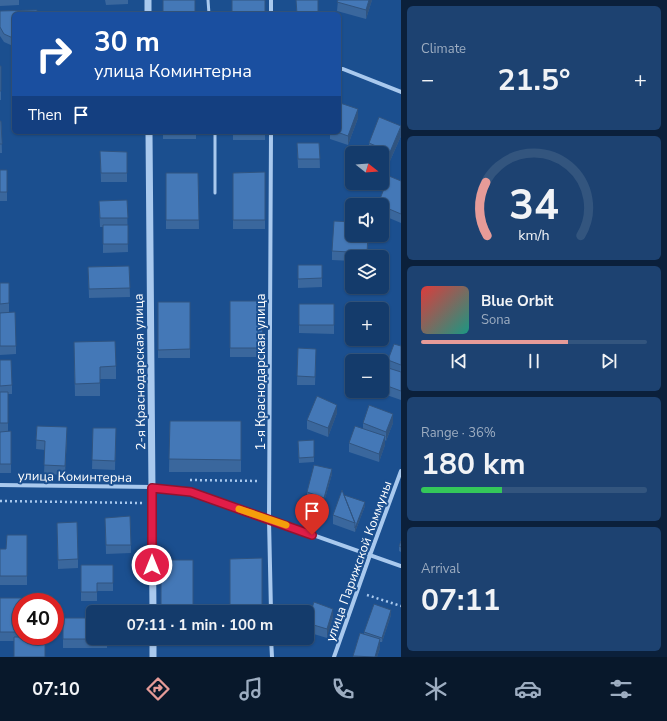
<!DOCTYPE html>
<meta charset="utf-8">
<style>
body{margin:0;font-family:"Nunito Sans",sans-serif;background:#1d4271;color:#f1f3f6;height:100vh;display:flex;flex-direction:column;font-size:15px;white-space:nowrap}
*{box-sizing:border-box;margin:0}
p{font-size:13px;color:#9dadc1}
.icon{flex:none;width:22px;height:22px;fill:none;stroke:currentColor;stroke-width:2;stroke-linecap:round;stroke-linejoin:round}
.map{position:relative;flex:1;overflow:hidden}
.details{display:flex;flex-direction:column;gap:6px;padding:6px;background:#0b203b;width:266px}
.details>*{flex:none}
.hud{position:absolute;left:12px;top:12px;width:329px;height:122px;border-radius:6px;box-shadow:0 1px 3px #0004,0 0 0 1px #33557e;background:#1a4fa0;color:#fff;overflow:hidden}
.needle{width:26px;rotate:107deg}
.controls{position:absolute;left:345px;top:146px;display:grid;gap:8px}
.controls a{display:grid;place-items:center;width:44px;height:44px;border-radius:6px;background:#143b6b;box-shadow:0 1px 3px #0004,0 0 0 1px #33557e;font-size:20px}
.speed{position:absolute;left:12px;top:593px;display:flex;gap:8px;font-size:20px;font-weight:700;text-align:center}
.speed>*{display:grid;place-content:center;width:52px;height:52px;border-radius:50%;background:#143b6b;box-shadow:0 1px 3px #0004,0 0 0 1px #33557e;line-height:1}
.speed .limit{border:6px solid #d22;background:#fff;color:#111}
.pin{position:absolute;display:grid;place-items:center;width:34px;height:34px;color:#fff;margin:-41px -17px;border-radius:50% 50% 50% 0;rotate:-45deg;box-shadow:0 0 4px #0007}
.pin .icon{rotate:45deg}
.me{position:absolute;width:44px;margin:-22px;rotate:0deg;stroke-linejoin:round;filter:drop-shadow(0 0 3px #0008)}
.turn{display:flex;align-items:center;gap:14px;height:84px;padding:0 16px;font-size:18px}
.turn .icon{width:52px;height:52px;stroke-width:2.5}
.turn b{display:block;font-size:28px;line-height:34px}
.then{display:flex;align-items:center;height:38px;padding:0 16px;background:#0003;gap:8px;font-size:15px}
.big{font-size:30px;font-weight:700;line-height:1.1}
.details .widget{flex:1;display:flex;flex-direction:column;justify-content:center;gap:6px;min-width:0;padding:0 14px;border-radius:6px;background:#1d4271}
.details .dial{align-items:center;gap:0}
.dial svg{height:104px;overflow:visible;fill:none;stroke:#33557e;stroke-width:7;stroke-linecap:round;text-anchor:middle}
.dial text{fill:#f1f3f6;stroke:none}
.song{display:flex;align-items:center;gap:12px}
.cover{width:48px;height:48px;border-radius:6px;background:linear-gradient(135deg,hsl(0 70% 55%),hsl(170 70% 35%))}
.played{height:4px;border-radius:2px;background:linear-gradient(90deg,#e69b98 65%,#33557e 65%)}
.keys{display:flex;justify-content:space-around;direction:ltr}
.heat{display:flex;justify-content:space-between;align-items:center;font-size:22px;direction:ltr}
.charge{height:6px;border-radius:3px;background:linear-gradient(90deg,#34c759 36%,#33557e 0)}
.trip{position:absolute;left:86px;top:605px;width:228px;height:40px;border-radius:6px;background:#143b6b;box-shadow:0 1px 3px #0004,0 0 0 1px #33557e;font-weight:700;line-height:40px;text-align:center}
.tabs{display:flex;height:64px;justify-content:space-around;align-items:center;background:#08182b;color:#9dadc1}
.tabs .icon{width:28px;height:28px}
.tabs .current{color:#e69b98}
.tabs b{font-size:18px;color:#f1f3f6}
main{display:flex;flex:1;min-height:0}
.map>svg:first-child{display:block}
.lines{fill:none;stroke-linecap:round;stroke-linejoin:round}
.path{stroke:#a9c9ee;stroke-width:2.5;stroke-dasharray:2 3;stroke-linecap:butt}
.service{stroke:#a9c9ee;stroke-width:3}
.minor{stroke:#a9c9ee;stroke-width:4}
.tertiary{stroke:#a9c9ee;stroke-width:7}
.wall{fill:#3a679d}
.shaded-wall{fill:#305480}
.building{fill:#4478b7;stroke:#305480}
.route-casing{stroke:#92132f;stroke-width:10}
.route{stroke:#e11d48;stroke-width:7}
.slow{stroke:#f59e0b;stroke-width:7}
.labels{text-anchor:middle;stroke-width:4;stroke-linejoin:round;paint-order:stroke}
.street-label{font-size:13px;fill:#fff;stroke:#1b4f8f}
</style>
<main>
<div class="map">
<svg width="401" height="657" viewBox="0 0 401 657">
<rect width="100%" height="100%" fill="#1b4f8f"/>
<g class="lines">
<path class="path" d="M190,480L259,481
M0,501L142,503
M367,595L401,606"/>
<path class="service" d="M208,0L209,14
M215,193V132"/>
<path class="minor" d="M271,14V0
M339,69H343L401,92
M271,132L269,520L271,612
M0,485L152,487L191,492L401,566
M271,638L272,657
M334,657L370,555L401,471"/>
<path class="tertiary" d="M148,0V14
M149,132L153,612
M153,638V657"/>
</g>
<path class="wall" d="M0,0H19V5L0,6Z
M105,0H128V4L106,5Z
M338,0H372L366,19L337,11Z
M0,11L14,14V46H13L4,42L0,36Z
M0,66H1V100H0Z
M358,118L348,145L330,139V132H339Z
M0,121H1L2,153H0Z
M401,126V136L390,161L382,157V153H372L369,152V143Z
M163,132H196V139H163Z
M233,132H265V140H233Z
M297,143H319L320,168H298Z
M100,151L127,152V182H101Z
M0,170L7,192V201H0Z
M265,172V229H233V173Z
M166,173H198L199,229H166Z
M401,181V223L382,215V205H378V204Z
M127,200L128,252L103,253V227H100L99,201Z
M352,235H369L367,257H352V261L332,260V251Z
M298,265L322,278V287L298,288Z
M129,266L130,297L89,298L88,267Z
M0,283L9,303V312L0,313Z
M230,301H262L263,357H230Z
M158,302H190V358H158Z
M299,304H334V334L299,333Z
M0,313L16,346V354L0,355Z
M401,346V400L375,391H382V366L388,368V360Z
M298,348L316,358L315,385H297Z
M74,354L116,366V379H100V396H75Z
M0,360L12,385V394H8V432L11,431V473H0Z
M337,413L328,437L307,429V420Z
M170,421H241V472H169Z
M363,423H393L386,441L385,440V445L379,462L349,452V443L363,428Z
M37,426L67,436L65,475L44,474L45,450L36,449Z
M93,428H116L115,470L92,469Z
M314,440V462L299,463L298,446Z
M332,474L324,502L307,497V492Z
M344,495L365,506L355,532L333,524V515Z
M105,518L131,545V553L106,554Z
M57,523L78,559V568L58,569Z
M27,535V585H0V549H6Z
M401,541V552L399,551V546Z
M262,558V612H230V559Z
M161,560H193V612H161Z
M81,565H113V591H97V601H81Z
M0,598L21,602V636H24V637L14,641H0Z
M391,615L382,642H380V648L377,657H353L360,633L364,634V632Z
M333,617L327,638L307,632V623Z
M63,618L107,638V648H63Z"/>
<path class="shaded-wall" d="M369,0H372L366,19V10Z
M14,37V46H13V38Z
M358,109V118L348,145V136Z
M401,127V136L390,161V152Z
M368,235H369L367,257V253Z
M337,405V413L328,437V428Z
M393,414V423L386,441V432Z
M67,427V436L65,475V466Z
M385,436V445L379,462V454Z
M332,469V474L324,502V498Z
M365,502V506L355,532V528Z
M333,609V617L327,638V629Z
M391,610V615L382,642V638Z
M380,639V648L377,657H375Z"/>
<path class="building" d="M163,0H195V14H163Z
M232,0H265V14H232Z
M296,0H318V14H297Z
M338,0H369L366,10L337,2Z
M37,10V14H14V37L13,38L4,34L0,27V11Z
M0,66H1V91H0Z
M340,103L358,109L348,136L337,132H339V107Z
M379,117L401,126L390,152L369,143Z
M0,121H1L2,144H0Z
M297,143H319L320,159H298Z
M100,151L127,152V173H101Z
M0,170H7V192H0Z
M265,172V220H233V173Z
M166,173H198L199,220H166Z
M389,176L401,181V214L382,206V205L378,204Z
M127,200L128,218H100L99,201Z
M334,221L352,222V235H368L367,253L332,251Z
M103,225H128V244H103Z
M298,265H322V278L298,279Z
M129,266L130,288L89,289L88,267Z
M0,283H9V303L0,304Z
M230,301H262L263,348H230Z
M158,302H190V349L158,350Z
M299,304H334V325H299Z
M15,312L16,346H0V313Z
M115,341L116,366L100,367V383L75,384L74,342Z
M394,344L401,346V365L388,360Z
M298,348L316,349L315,377L297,376Z
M0,360H11L12,385L0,386Z
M382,366L401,372V391L382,384Z
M0,392H8V423H0Z
M317,396L337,405L328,428L307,420Z
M369,405L393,414L386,432L363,423Z
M170,421H241V460L169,459Z
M37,426L67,427L65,466L44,465L45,441L36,440Z
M355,426L385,436L379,454L349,443Z
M93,428H116L115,461L92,460Z
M11,431V464H0V432Z
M314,440V457L299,458L298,441Z
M314,465L332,469L324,498L307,492Z
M342,490L355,523L333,515Z
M344,495L365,502L355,528V523Z
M130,516L131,545H106L105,518Z
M77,522L78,559L58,560L57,523Z
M7,535H27V576H0V549H6Z
M401,541V547L399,546Z
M262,558V606H230V559Z
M161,560H193V607L161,608Z
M81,565H113V583H97V592H81Z
M0,598H24V602H21V632H0Z
M314,602L333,609L327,629L307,623Z
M374,604L391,610L382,638L364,632Z
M63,618H93V638H107V639H63Z
M360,633L380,639L375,657L353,656Z
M14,637H45V657H14Z"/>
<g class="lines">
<g class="route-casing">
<path id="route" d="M152,565V488L191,492L312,535"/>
</g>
<use href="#route" class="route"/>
<path class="slow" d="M239,509L286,525"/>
</g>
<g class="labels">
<g class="street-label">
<text transform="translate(139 372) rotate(-91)" y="5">2-я Краснодарская улица</text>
<text transform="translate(260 372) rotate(-90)" y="5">1-я Краснодарская улица</text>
<text transform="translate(75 476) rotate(1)" y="5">улица Коминтерна</text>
<text transform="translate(358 561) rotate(-70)" y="5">улица Парижской Коммуны</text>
</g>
</g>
</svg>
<div class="controls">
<a><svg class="needle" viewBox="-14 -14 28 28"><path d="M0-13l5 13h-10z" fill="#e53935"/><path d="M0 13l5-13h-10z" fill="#9dadc1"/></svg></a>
<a><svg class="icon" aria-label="sound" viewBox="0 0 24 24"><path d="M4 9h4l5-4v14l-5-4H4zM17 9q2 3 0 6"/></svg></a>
<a><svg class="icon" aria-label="layers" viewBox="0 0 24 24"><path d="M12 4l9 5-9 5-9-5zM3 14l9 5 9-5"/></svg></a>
<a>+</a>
<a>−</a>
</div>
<div class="speed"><div class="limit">40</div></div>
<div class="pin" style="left:312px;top:535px;background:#d93025"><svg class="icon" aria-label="arrive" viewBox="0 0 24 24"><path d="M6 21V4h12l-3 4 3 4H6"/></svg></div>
<svg class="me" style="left:152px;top:565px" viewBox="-20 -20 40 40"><circle r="17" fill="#e11d48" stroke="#fff" stroke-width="3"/><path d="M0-11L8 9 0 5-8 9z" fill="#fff"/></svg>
<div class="trip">07:11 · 1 min · 100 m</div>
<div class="hud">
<div class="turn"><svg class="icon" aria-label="right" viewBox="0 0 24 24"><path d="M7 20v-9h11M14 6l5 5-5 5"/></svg><div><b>30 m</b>улица Коминтерна</div></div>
<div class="then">Then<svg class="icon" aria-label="arrive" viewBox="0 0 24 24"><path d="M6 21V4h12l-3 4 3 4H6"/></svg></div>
</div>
</div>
<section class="details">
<div class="widget"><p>Climate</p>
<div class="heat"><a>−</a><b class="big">21.5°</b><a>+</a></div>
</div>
<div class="widget dial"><svg viewBox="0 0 100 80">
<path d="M14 69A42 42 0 1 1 86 69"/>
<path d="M14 69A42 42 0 0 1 13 28" stroke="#e69b98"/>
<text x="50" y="56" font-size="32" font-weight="700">34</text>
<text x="50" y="72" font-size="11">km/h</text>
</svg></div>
<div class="widget">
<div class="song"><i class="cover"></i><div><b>Blue Orbit</b><p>Sona</p></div></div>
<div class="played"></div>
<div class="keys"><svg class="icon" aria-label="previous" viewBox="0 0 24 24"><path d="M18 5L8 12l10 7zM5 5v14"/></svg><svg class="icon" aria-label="pause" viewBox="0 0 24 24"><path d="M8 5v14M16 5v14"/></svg><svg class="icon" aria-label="next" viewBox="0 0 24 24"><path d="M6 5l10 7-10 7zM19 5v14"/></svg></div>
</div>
<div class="widget"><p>Range · 36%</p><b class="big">180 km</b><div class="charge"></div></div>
<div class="widget"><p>Arrival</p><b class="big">07:11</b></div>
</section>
</main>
<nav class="tabs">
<b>07:10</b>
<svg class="icon current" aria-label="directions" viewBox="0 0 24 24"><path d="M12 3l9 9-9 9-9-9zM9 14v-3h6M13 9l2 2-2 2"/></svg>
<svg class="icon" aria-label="music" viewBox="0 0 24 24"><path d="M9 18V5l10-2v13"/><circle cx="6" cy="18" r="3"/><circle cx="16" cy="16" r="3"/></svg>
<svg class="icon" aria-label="phone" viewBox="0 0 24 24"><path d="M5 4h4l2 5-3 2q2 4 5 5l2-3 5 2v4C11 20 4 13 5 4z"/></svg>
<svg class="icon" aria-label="climate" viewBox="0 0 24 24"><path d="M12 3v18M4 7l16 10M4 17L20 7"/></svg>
<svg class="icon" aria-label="car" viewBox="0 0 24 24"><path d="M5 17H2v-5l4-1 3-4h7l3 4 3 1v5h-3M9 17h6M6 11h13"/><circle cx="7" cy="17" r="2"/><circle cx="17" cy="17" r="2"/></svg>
<svg class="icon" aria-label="filters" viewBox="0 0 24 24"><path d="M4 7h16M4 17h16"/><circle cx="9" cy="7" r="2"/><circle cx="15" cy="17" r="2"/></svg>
</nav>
